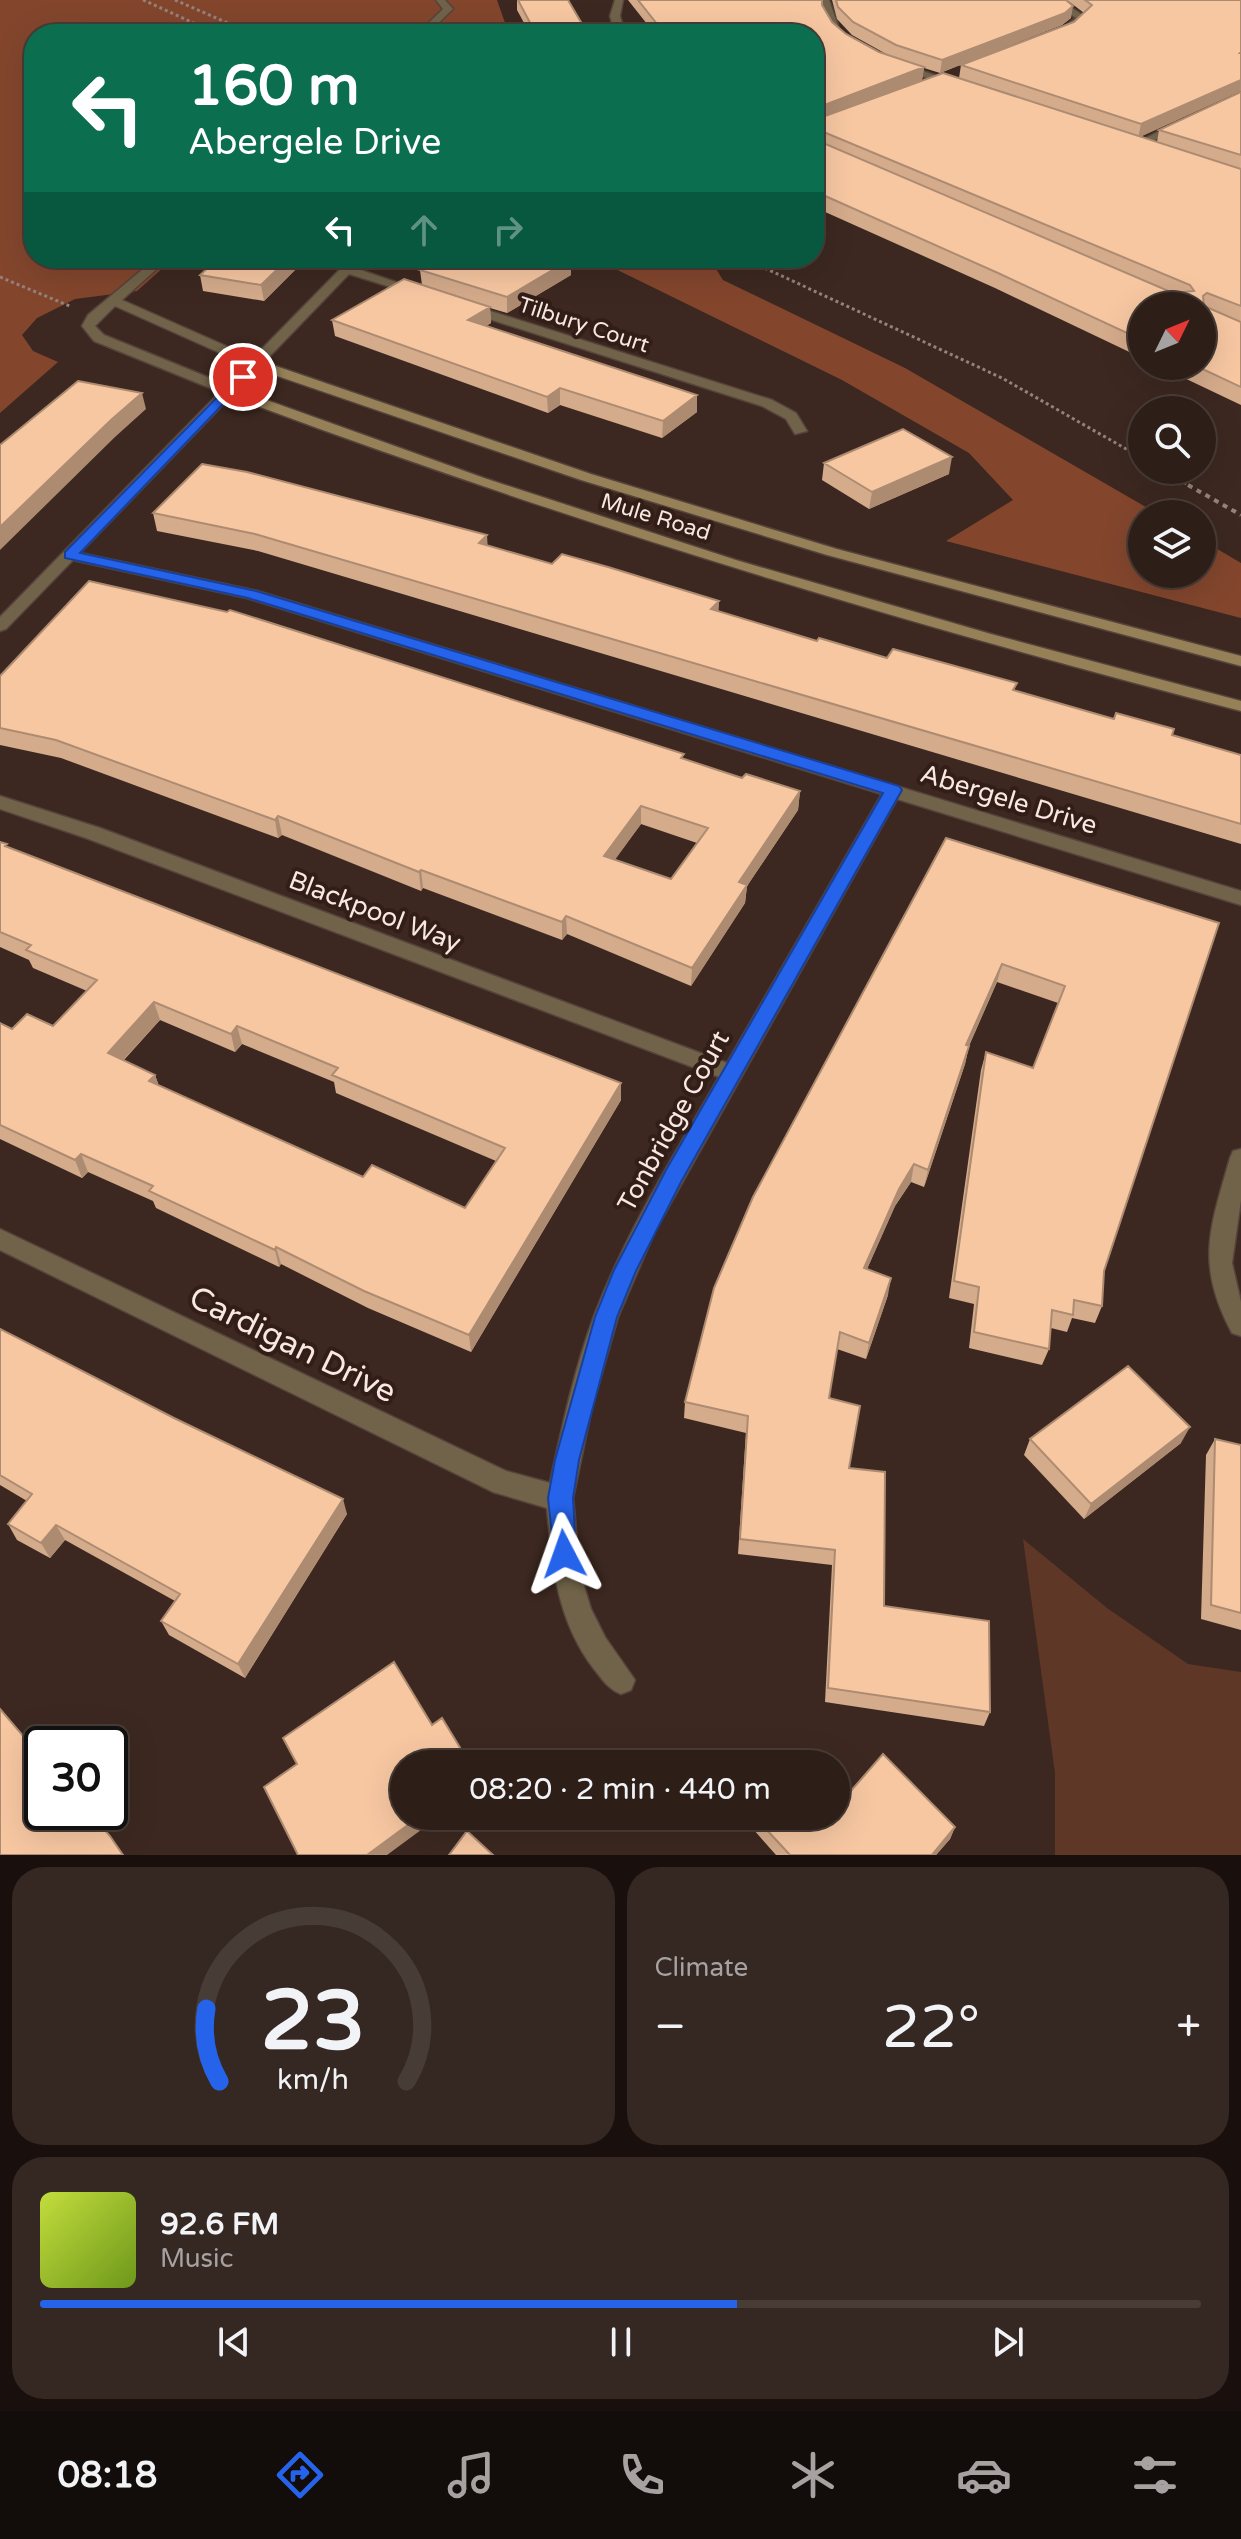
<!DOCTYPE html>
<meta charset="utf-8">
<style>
body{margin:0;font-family:"Varela Round",sans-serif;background:#352721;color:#f1f3f6;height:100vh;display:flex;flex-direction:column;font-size:30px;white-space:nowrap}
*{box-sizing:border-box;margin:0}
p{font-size:26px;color:#a7a2a2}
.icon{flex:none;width:44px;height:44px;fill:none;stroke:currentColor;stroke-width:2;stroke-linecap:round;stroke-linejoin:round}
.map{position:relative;height:1855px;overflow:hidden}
.sheet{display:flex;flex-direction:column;gap:12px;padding:12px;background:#19100d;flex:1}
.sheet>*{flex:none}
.banner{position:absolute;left:24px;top:24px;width:800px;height:244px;border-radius:32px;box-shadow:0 8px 32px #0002,0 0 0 2px #483c37;background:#0b6e4f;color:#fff;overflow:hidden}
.needle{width:52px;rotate:47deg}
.fabs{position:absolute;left:1128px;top:292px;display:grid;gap:16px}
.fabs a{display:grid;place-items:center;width:88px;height:88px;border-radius:50%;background:#2d1e18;box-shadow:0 8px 32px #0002,0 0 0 2px #483c37;font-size:40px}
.speed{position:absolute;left:24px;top:1726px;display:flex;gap:16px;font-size:40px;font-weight:700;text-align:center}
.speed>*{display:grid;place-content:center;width:104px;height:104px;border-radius:50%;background:#2d1e18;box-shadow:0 8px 32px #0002,0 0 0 2px #483c37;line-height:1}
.speed .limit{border:4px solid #111;border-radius:12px;background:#fff;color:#111}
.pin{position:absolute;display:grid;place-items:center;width:68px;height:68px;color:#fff;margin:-34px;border:4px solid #fff;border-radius:50%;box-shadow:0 2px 8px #0007}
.me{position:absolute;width:88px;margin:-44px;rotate:356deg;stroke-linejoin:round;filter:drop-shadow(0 0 6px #0008)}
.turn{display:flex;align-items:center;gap:28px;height:168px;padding:0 32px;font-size:36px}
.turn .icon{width:104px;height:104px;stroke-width:2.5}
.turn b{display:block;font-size:56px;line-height:68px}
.lanes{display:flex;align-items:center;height:76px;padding:0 32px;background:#0003;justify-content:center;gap:40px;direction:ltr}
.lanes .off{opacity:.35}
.big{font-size:60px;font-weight:600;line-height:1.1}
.sheet .widget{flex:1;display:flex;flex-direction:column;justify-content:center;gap:12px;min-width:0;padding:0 28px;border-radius:32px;background:#352721}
.sheet .dial{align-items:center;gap:0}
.dial svg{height:208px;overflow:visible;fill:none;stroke:#483c37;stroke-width:7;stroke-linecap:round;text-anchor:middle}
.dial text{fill:#f1f3f6;stroke:none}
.song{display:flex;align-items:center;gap:24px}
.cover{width:96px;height:96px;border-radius:12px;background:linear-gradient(135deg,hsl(70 70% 55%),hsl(80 70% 35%))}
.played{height:8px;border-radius:4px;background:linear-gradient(90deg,#2563eb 60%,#483c37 60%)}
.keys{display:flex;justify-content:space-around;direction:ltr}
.heat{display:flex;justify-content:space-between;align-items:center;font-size:44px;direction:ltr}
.sheet .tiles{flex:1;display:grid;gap:12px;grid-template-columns:1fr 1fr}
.widget:last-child{grid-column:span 2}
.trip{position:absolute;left:390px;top:1750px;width:460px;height:80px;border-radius:40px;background:#2d1e18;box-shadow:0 8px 32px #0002,0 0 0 2px #483c37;font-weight:600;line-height:80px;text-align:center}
.tab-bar{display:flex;height:128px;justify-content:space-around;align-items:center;background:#120c0a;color:#a7a2a2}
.tab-bar .icon{width:56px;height:56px}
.tab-bar .on{color:#2563eb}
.tab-bar b{font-size:36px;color:#f1f3f6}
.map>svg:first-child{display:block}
.green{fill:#5f3726}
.forest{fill:#83462d}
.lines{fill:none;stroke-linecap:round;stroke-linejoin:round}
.street-casing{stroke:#56433b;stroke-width:3}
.secondary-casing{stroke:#56433b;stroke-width:3}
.path-far1{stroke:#94827b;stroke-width:3;stroke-dasharray:3 3;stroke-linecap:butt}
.path{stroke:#94827b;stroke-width:4;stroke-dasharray:5 5;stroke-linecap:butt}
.street{fill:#706349;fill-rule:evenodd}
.secondary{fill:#958057;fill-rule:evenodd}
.wall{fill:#d4ab8b;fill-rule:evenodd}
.shaded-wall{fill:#ad8b71}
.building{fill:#f7c7a2;stroke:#ad8b71;stroke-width:2;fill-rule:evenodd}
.route{fill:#2563eb;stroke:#184099;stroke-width:2}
.labels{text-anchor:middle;stroke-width:8;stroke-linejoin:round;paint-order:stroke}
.far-street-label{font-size:22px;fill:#f7e8e3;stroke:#321e16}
.street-label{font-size:26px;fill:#f7e8e3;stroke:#321e16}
.near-street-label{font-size:32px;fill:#f7e8e3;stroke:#321e16}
</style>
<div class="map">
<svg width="1241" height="1855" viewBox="0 0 1241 1855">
<rect width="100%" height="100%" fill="#3c2820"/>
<path class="green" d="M1023,1539L1107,1608L1188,1664L1241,1672V1855H1055V1773Z"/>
<path class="forest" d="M0,0H497L509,34H34V258H174L137,291L75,299L37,318L22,335L33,351L58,362L0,413Z
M593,258H709L723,280L905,368L1158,514H1142V574H1202V540L1241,563V618L946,541L1013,500L969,453L842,380Z"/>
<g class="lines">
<g class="street-casing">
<path id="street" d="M436,0H445L453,9L427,34H417L443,9Z
M615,0H623L620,16L625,34H615L610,16Z
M821,0H829L841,34H835L825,22Z
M1060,0L1087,18L1063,35L1060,30L1076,18L1057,5Z
M894,63H900L963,85L954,87L894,67Z
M1179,121L1188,123L1143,146L1134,144Z
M156,258H169L122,300L253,358L351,258H364L355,268L425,292L419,296L349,274L80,553L257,591L1241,891V905L897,799L655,1231L618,1317L592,1407L573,1498L580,1573L591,1609L605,1637L635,1680L631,1690L621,1694C608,1689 603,1680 594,1669C557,1621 552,1565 547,1508L493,1492L0,1250V1229L506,1471L550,1483C562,1427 574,1370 594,1316C626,1232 674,1155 719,1077L86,838L0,809V796L100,828L727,1063L882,794L247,598L73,560L6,629L0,631V617L220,392L94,341L82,326L88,315ZM115,306L247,365L227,385L104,335L95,326Z
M465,303L772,400L796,413L807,431L795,434L786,419L762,406L461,310L459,307Z
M1241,1149V1200L1232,1263L1241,1302V1336L1232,1333C1195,1264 1210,1228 1230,1158L1233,1151Z"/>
</g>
<g class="secondary-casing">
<path id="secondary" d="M251,361H261L591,474L837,549L1241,656V666L827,555L581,480L251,367Z
M230,387L484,478L736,560L991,634L1241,701V711C897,622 558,519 225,394L223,391Z"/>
</g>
<path class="path-far1" d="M143,0L218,34
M175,0L253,34
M743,258L1002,378L1142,458
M0,277L72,307
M1163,470L1192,487"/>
<path class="path" d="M1188,485L1241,515"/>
<use href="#street" class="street"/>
<use href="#secondary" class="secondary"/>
</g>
<path class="wall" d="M517,0H568L588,34H530L517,10Z
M628,0H822V5L832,22L846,34L879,52L888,55L852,35L837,19L832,0H1066L1071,18L1062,25L940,73L924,68L922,80L959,78L961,65L1074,22L1084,13L1067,0H1241V91L1141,136L1157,142L1159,130L1241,92V405L1159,366H1202L1142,306V358L995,288L814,207V34H655Z
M307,258L264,301L203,291L200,275Z
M421,258H566L571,275L507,313L490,308L491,323L486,326L697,395V412L662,438L560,405L548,413L335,336L332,320L422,285L420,270L427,266L422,265Z
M824,463L949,474L869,509L822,480Z
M153,513L487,535V545L552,564L719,601L718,611L817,641L1015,691L1241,755V844L258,551L157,531Z
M0,676L684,759L742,778L800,791L798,810L747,886L745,903L691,986L567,934L562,940L423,888L421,891L282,835L278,838L61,758L0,745ZM641,824L697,843L671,879L614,860Z
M946,838L1219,923L1104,1271L1102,1306L1095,1323L1072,1318L1067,1332L1051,1328L1049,1349L1042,1365L969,1348L974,1304L949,1298L981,1070L986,1052L1033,1068L1058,1003L997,982L969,1046L965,1064L924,1187L911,1182L895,1206L867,1269L888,1295L866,1359L837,1349L829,1398L849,1468L884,1606L990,1712L984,1726L825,1702L832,1565L738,1554L746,1433L684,1418L685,1402Z
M0,842L8,847L621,1100L471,1352L368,1308L281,1264L279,1267L156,1208L153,1201L88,1172L82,1178L0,1139V1023L12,1029L53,1026L87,991L33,968L29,960L0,947ZM160,1020L235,1052L242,1044L334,1082L336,1093L496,1161L465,1208L363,1177L159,1086L155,1075L124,1060Z
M0,1329L347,1514L245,1678L169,1635L161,1621L175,1601L65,1540L50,1558L17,1540L8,1524L27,1501L0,1485Z
M1030,1439L1181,1443L1084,1519L1024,1455Z
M1215,1439L1241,1445V1630L1201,1619L1206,1455Z
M850,1792L955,1827L950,1839L936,1855H776L746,1821L747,1816H836Z"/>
<path class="shaded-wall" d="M1073,6L1071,18L1062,25L940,73L942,60Z
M924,67L922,80L814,122V108Z
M1241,80V91L1138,138L1141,124Z
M289,258H307L264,301L261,285Z
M571,259V275L507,313V297Z
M490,307L491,323L469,336L468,320Z
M560,388V405L548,413L547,397Z
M142,393L146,409L115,437L0,550V527L111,420Z
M697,395V412L662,438L663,421Z
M952,457L949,474L869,509L872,492Z
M487,535L488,552L479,543Z
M719,601L718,619L711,609Z
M800,791L798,810L747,886L745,903L691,986L692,968L739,882Z
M641,806V824L604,875V856Z
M278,816L282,835L278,838L275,820Z
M421,870L423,888L421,891L419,872Z
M566,916L567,934L562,940V922Z
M1002,964L997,982L961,1063L966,1045Z
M154,1002L160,1020L114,1070L108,1053Z
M237,1026L242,1044L235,1052L231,1034Z
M969,1046L965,1064L924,1187L928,1170Z
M155,1075L161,1092L149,1081Z
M621,1083V1100L471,1352L469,1335Z
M81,1154L88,1172L82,1178L75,1160Z
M914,1164L911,1182L895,1206L860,1285L864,1268L899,1189Z
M276,1247L281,1264L279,1267L275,1250Z
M891,1278L888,1295L866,1359L869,1343Z
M1190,1427L1181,1443L1084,1519L1091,1504Z
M343,1499L347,1514L245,1678L238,1664Z
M56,1525L65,1540L50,1558L41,1543Z
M420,1816H440L387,1855H367Z
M955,1827L950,1839L936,1855H932Z"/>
<path class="building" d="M518,0H568L588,34H536Z
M638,0H822V5L832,22L846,34L879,52L924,67L814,109V34H665Z
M836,0H1066L1073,6L1065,13L942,60L896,45L853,22L838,7Z
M1085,0H1241V52L1240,53H1241V80L1141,124L961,65L1074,22L1092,5Z
M943,73L1241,169V306L1207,293L1203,296L1204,306L1241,322V387L1196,366H1202V306H1142V340L998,273L814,191V139L1173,293L1194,291L1190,285L814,128V120Z
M1241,92V155L1159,130Z
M219,258H289L261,285L200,275Z
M442,258H566L571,259L507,297L420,270Z
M404,279L490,307L468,320L697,395L663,421L560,388L547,397L332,320Z
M78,381L142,393L111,420L0,527V445Z
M903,429L952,457L872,492L824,463Z
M202,464L247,472L487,535L479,543L552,564L562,554L608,567L719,601L711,609L817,641L819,638L887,658L893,649L1017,683L1013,690L1114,719L1116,713L1174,729L1172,735L1241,755V824L255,534L153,513Z
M89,581L227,612L230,610L684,754L681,758L742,778L746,774L800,791L739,882L747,885L692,968L566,916L562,922L421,870L419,872L278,816L275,820L56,740L0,728V676ZM641,806L708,828L671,879L604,856Z
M946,838L1219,923L1104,1271L1102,1306L1074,1300L1073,1315L1052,1310L1049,1349L974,1332L979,1287L954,1281L986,1052L1033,1068L1065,986L1002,964L966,1045L969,1046L928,1170L914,1164L899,1189L864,1268L891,1278L869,1343L840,1332L829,1398L860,1406L849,1468L885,1472L884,1606L989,1621L990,1712L828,1688L835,1550L740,1539L748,1416L685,1402L714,1288L753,1197Z
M0,842L7,844L5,846L621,1083L469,1335L364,1291L276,1247L275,1250L149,1191L153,1186L81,1154L75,1160L0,1125V1023L12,1029L27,1014L53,1026L97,980L26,950L31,945L0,932ZM154,1002L231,1034L237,1026L338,1068L332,1075L505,1148L465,1208L372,1165L363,1177L149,1081L155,1075L108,1053Z
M0,1329L174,1418L343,1499L238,1664L161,1621L180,1594L56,1525L41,1543L8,1524L32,1494L0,1475Z
M1128,1366L1190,1427L1091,1504L1030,1439Z
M1215,1439L1241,1445V1613L1211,1605Z
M394,1662L432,1725L442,1718L470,1764H404V1816H420L367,1855H298L264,1787L297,1764L283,1738Z
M0,1709L42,1758V1812H89L110,1836L123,1855H0Z
M883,1754L955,1827L932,1855H790L754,1816H836V1777L850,1792Z
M467,1831L493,1855H449Z"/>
<path class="route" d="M239,375L249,377L80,553L256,591L899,786L902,790L681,1182L636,1271L617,1317L579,1460L573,1498L576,1554L573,1563L564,1567L555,1563L548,1498L555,1460L595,1317L614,1270L666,1170L883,793L248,598L65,558V552Z"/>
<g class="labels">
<g class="far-street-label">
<text transform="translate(584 324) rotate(18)" y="8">Tilbury Court</text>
<text transform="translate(656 516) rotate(17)" y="8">Mule Road</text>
</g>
<g class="street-label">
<text transform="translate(1009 799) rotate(17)" y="9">Abergele Drive</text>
<text transform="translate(375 911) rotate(21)" y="9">Blackpool Way</text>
<text transform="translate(673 1121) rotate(-61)" y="9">Tonbridge Court</text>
</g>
<g class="near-street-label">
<text transform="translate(293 1344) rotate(26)" y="11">Cardigan Drive</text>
</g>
</g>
</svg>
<div class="fabs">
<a><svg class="needle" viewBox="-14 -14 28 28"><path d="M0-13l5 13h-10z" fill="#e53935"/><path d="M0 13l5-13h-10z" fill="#a7a2a2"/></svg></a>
<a><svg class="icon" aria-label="search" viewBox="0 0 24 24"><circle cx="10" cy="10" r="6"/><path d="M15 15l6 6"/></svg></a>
<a><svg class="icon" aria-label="layers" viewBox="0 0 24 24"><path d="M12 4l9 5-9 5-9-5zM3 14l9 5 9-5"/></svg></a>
</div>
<div class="speed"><div class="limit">30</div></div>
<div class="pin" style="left:243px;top:377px;background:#d93025"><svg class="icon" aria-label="arrive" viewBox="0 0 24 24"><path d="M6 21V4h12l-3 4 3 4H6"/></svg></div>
<svg class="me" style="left:564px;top:1554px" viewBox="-20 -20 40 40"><path d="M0-17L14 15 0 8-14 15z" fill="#2563eb" stroke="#fff" stroke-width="4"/></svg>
<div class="trip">08:20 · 2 min · 440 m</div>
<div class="banner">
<div class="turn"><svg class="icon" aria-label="left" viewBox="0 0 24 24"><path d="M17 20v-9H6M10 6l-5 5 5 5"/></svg><div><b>160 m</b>Abergele Drive</div></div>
<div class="lanes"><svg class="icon" aria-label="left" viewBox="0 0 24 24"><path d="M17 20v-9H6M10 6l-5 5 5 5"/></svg><svg class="icon off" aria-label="ahead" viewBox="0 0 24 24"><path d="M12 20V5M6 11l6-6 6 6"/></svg><svg class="icon off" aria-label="right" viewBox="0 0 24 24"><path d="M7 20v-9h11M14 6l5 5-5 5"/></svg></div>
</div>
</div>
<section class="sheet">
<div class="tiles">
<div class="widget dial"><svg viewBox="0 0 100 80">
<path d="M14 69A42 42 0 1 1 86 69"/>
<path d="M14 69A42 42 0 0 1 9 41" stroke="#2563eb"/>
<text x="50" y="56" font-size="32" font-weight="700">23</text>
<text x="50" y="72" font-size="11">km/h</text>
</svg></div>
<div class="widget"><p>Climate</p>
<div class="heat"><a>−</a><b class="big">22°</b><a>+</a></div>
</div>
<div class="widget">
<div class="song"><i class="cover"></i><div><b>92.6 FM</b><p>Music</p></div></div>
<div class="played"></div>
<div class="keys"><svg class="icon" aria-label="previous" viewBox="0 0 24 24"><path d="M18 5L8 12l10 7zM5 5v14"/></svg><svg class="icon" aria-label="pause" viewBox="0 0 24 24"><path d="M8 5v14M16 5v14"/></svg><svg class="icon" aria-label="next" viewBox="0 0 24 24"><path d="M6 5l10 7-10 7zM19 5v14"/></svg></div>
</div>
</div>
</section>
<nav class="tab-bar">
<b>08:18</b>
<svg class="icon on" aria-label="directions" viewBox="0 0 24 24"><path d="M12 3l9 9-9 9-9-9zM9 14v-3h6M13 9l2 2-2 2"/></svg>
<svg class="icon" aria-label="music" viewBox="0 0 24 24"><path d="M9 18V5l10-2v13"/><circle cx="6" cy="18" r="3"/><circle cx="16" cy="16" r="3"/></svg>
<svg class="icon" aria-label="phone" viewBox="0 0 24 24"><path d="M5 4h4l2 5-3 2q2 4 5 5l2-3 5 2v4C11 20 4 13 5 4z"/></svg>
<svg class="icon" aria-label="climate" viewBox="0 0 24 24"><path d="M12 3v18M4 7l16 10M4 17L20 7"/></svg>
<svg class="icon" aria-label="car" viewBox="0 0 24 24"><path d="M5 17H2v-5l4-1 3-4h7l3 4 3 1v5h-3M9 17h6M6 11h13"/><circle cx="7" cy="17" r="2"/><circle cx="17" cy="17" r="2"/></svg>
<svg class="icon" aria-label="filters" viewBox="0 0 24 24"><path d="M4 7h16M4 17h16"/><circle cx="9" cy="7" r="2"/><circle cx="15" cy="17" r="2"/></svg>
</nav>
